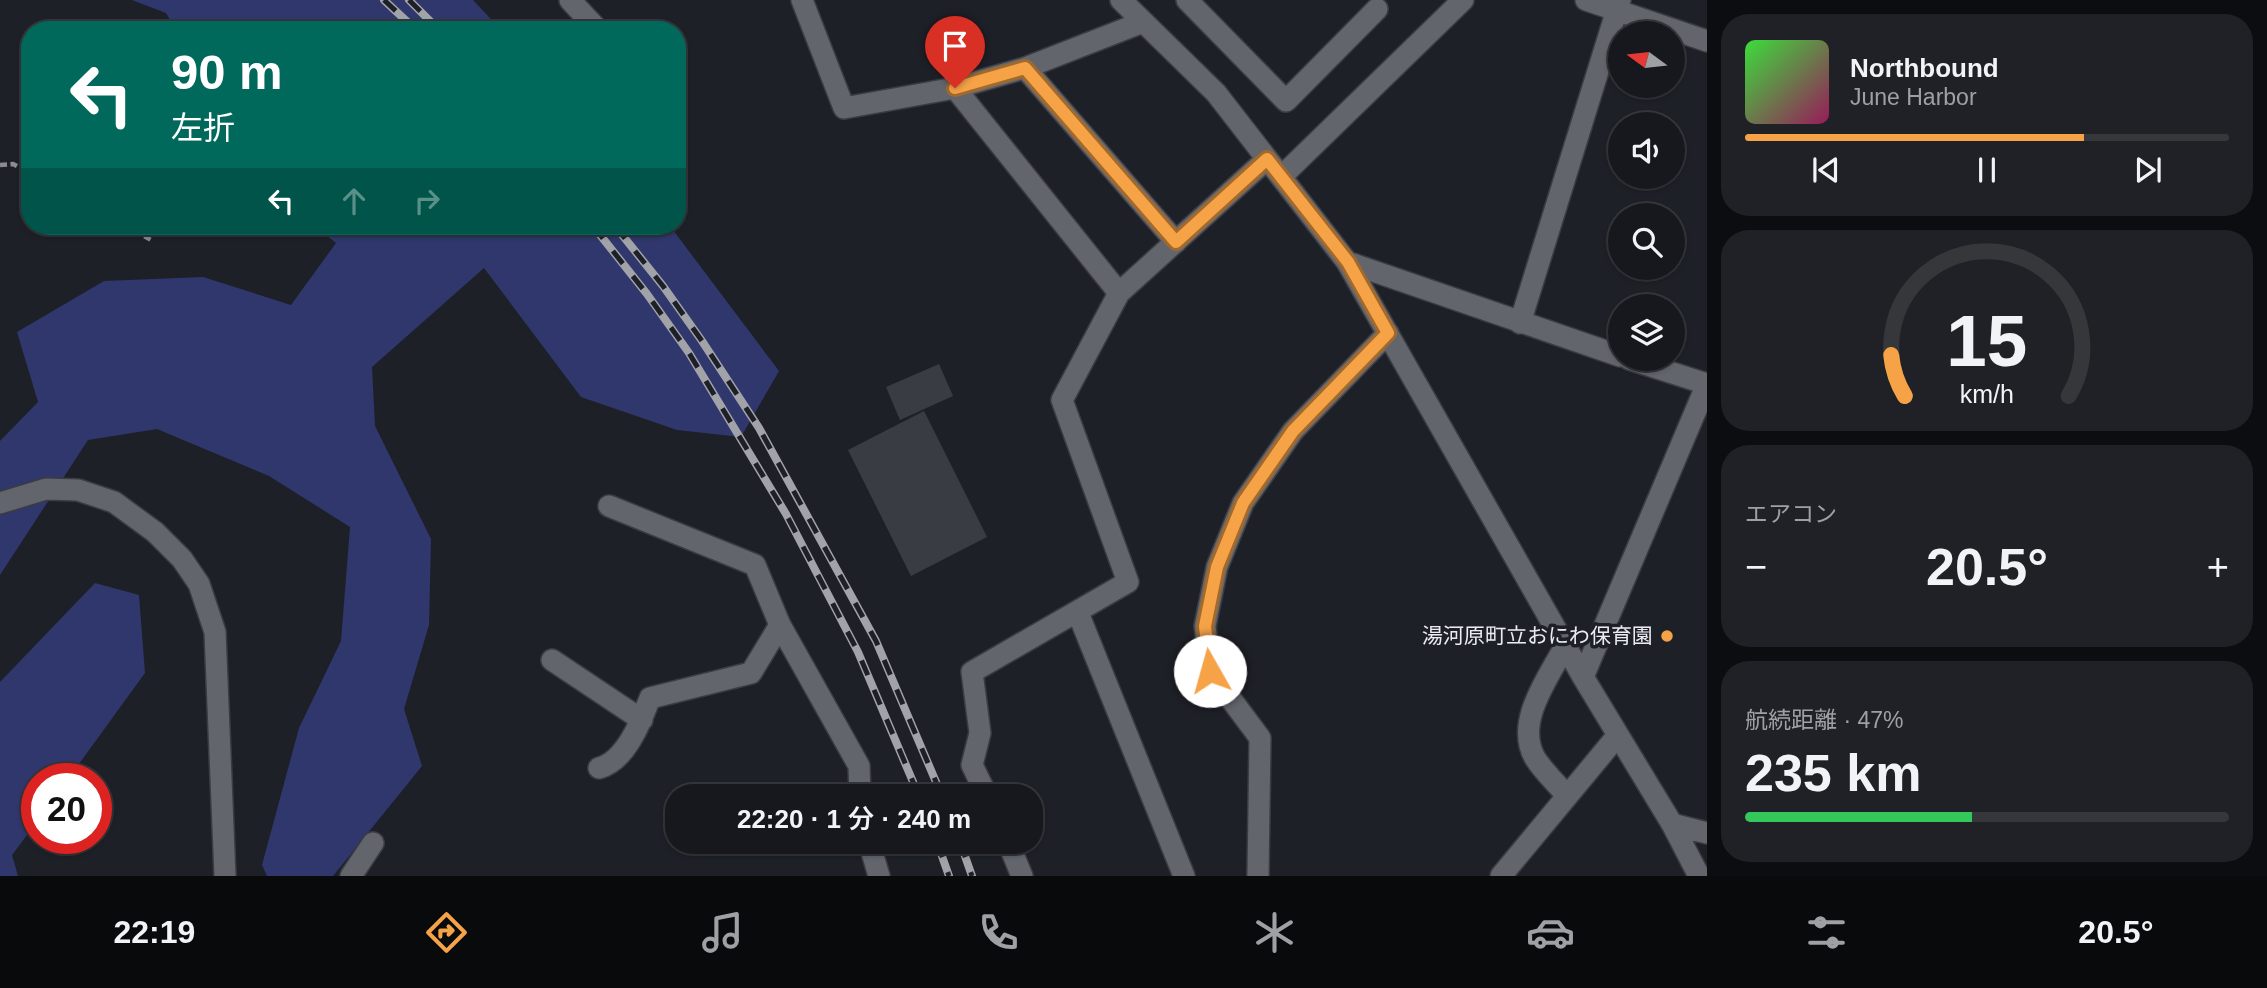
<!DOCTYPE html>
<html lang="ja">
<meta charset="utf-8">
<style>
body{margin:0;font-family:Helvetica,"Noto Sans JP",sans-serif;background:#1f2126;color:#f1f3f6;height:100vh;display:flex;flex-direction:column;font-size:26px;white-space:nowrap}
*{box-sizing:border-box;margin:0}
p{font-size:23px;color:#9ea0a4}
.icon{flex:none;width:38px;height:38px;fill:none;stroke:currentColor;stroke-width:2;stroke-linecap:round;stroke-linejoin:round}
.map{position:relative;flex:1;overflow:hidden}
.side{display:flex;flex-direction:column;gap:14px;padding:14px;background:#0c0d10;width:560px}
.side>*{flex:none}
.guide{position:absolute;left:21px;top:21px;width:665px;height:214px;border-radius:28px;box-shadow:0 2px 5px #0004,0 0 0 2px #35373b;background:#00695c;color:#fff;overflow:hidden}
.needle{width:46px;rotate:285deg}
.buttons{position:absolute;left:1608px;top:21px;display:grid;gap:14px}
.buttons a{display:grid;place-items:center;width:77px;height:77px;border-radius:50%;background:#16181d;box-shadow:0 2px 5px #0004,0 0 0 2px #35373b;font-size:35px}
.speed{position:absolute;left:21px;top:763px;display:flex;gap:14px;font-size:35px;font-weight:700;text-align:center}
.speed>*{display:grid;place-content:center;width:91px;height:91px;border-radius:50%;background:#16181d;box-shadow:0 2px 5px #0004,0 0 0 2px #35373b;line-height:1}
.speed .limit{border:10px solid #d22;background:#fff;color:#111}
.pin{position:absolute;display:grid;place-items:center;width:60px;height:60px;color:#fff;margin:-72px -30px;border-radius:50% 50% 50% 0;rotate:-45deg;box-shadow:0 0 7px #0007}
.pin .icon{rotate:45deg}
.me{position:absolute;width:77px;margin:-38px;rotate:353deg;stroke-linejoin:round;filter:drop-shadow(0 0 5px #0008)}
.turn{display:flex;align-items:center;gap:24px;height:147px;padding:0 35px;font-size:32px}
.turn .icon{width:91px;height:91px;stroke-width:2.5}
.turn b{display:block;font-size:49px;line-height:60px}
.lanes{display:flex;align-items:center;height:66px;padding:0 35px;background:#0003;justify-content:center;gap:35px;direction:ltr}
.lanes .off{opacity:.35}
.big{font-size:52px;font-weight:600;line-height:1.1}
.side .widget{flex:1;display:flex;flex-direction:column;justify-content:center;gap:10px;min-width:0;padding:0 24px;border-radius:28px;background:#1f2126}
.side .dial{align-items:center;gap:0}
.dial svg{height:182px;overflow:visible;fill:none;stroke:#35373b;stroke-width:7;stroke-linecap:round;text-anchor:middle}
.dial text{fill:#f1f3f6;stroke:none}
.song{display:flex;align-items:center;gap:21px}
.cover{width:84px;height:84px;border-radius:10px;background:linear-gradient(135deg,hsl(120 70% 55%),hsl(330 70% 35%))}
.played{height:7px;border-radius:4px;background:linear-gradient(90deg,#f6a247 70%,#35373b 70%)}
.keys{display:flex;justify-content:space-around;direction:ltr}
.heat{display:flex;justify-content:space-between;align-items:center;font-size:38px;direction:ltr}
.charge{height:10px;border-radius:5px;background:linear-gradient(90deg,#34c759 47%,#35373b 0)}
.trip{position:absolute;left:665px;top:784px;width:378px;height:70px;border-radius:28px;background:#16181d;box-shadow:0 2px 5px #0004,0 0 0 2px #35373b;font-weight:600;line-height:70px;text-align:center}
.menu{display:flex;height:112px;justify-content:space-around;align-items:center;background:#090a0c;color:#9ea0a4}
.menu .icon{width:49px;height:49px}
.menu .active{color:#f6a247}
.menu b{font-size:32px;color:#f1f3f6}
main{display:flex;flex:1;min-height:0}
.map>svg:first-child{display:block}
.green{fill:#2f376d}
.building{fill:#3a3c44}
.lines{fill:none;stroke-linecap:round;stroke-linejoin:round}
.minor-casing{stroke:#3a3c42;stroke-width:24}
.path{stroke:#8b8c92;stroke-width:4.5;stroke-dasharray:7 3.5;stroke-linecap:butt}
.minor{stroke:#63656d;stroke-width:21}
.rail-casing{stroke:#a2a3a9;stroke-width:8}
.rail{stroke:#1e2027;stroke-width:5;stroke-dasharray:16;stroke-linecap:butt}
.route-casing{stroke:#a0692e;stroke-width:18}
.route{stroke:#f6a247;stroke-width:12}
.poi-dot{fill:#f6a247;stroke:#1e2027;stroke-width:2.5}
.labels{text-anchor:middle;stroke-width:7;stroke-linejoin:round;paint-order:stroke}
.poi-label{font-size:21px;fill:#ebecf1;stroke:#1e2027;text-anchor:end}
</style>
<main>
<div class="map">
<svg width="1707" height="876" viewBox="0 0 1707 876">
<rect width="100%" height="100%" fill="#1e2027"/>
<path class="green" d="M132,0H473L501,30H176L166,13Z
M315,226H670L779,371L741,437L677,430L581,397L484,268L372,367L375,426L431,539L429,625L404,709L422,766L333,876H267L262,865L299,728L341,641L350,527L269,476L157,429L88,440L0,575V441L38,402L17,332L104,281L203,277L291,305L336,243Z
M95,583L139,595L145,673L68,779H37V822L12,855L18,876H0V682Z"/>
<path class="building" d="M939,364L953,396L900,420L886,387Z
M924,411L987,537L911,576L848,450Z"/>
<g class="lines">
<g class="minor-casing">
<path id="minor" d="M570,0L598,30
M802,0L844,108L955,88L1025,68L1143,22
M1121,0L1216,93L1347,262L1620,356
M1187,0L1286,101L1377,9
M1586,0L1707,41
M1025,68L1176,242
M955,88L1119,293
M1281,177L1463,0
M1347,262L1583,677L1672,824L1699,876
M1520,323L1620,0
M1629,359L1707,384
M0,503L46,489L78,490L114,502L155,532L182,559L199,584L215,632L225,876
M609,506L755,565L780,625L859,766L860,796
M1078,613L1184,876
M1565,646C1549,677 1514,722 1535,758C1543,771 1557,784 1567,796
M552,660L642,720
M1583,677L1707,384
M599,768C626,761 641,721 650,698L751,673L780,625
M987,796L972,765L980,733L972,672L1128,582L1062,400L1119,293L1267,159
M1672,824L1707,833
M869,842L879,876
M1008,842L1022,876
M351,876L373,843
M1258,876L1260,738L1210,671L1205,626L1217,567L1243,503L1293,431L1388,333
M1501,876L1618,735"/>
</g>
<path class="path" d="M0,165L13,164L30,173
M126,226L153,241"/>
<use href="#minor" class="minor"/>
<g class="rail-casing">
<path id="rail" d="M384,0L416,30
M409,0L439,30
M593,226L647,294L689,353L786,514L858,652L919,796
M615,226L663,286L702,341L759,428L876,641L942,796
M937,842L949,876
M960,842L972,876"/>
</g>
<use href="#rail" class="rail"/>
</g>
<g class="lines">
<g class="route-casing">
<path id="route" d="M955,88L1025,68L1176,242L1267,159L1348,262L1388,333L1293,431L1243,503L1217,567L1205,626L1210,671"/>
</g>
<use href="#route" class="route"/>
</g>
<circle class="poi-dot" cx="1667" cy="636" r="7"/>
<g class="labels">
<g class="poi-label">
<text x="1653" y="643">湯河原町立おにわ保育園</text>
</g>
</g>
</svg>
<div class="buttons">
<a><svg class="needle" viewBox="-14 -14 28 28"><path d="M0-13l5 13h-10z" fill="#e53935"/><path d="M0 13l5-13h-10z" fill="#9ea0a4"/></svg></a>
<a><svg class="icon" aria-label="sound" viewBox="0 0 24 24"><path d="M4 9h4l5-4v14l-5-4H4zM17 9q2 3 0 6"/></svg></a>
<a><svg class="icon" aria-label="search" viewBox="0 0 24 24"><circle cx="10" cy="10" r="6"/><path d="M15 15l6 6"/></svg></a>
<a><svg class="icon" aria-label="layers" viewBox="0 0 24 24"><path d="M12 4l9 5-9 5-9-5zM3 14l9 5 9-5"/></svg></a>
</div>
<div class="speed"><div class="limit">20</div></div>
<div class="pin" style="left:955px;top:88px;background:#d93025"><svg class="icon" aria-label="arrive" viewBox="0 0 24 24"><path d="M6 21V4h12l-3 4 3 4H6"/></svg></div>
<svg class="me" style="left:1210px;top:671px" viewBox="-20 -20 40 40"><circle r="19" fill="#fff"/><path d="M0-13L10 11 0 6-10 11z" fill="#f6a247"/></svg>
<div class="trip">22:20 · 1 分 · 240 m</div>
<div class="guide">
<div class="turn"><svg class="icon" aria-label="left" viewBox="0 0 24 24"><path d="M17 20v-9H6M10 6l-5 5 5 5"/></svg><div><b>90 m</b>左折</div></div>
<div class="lanes"><svg class="icon" aria-label="left" viewBox="0 0 24 24"><path d="M17 20v-9H6M10 6l-5 5 5 5"/></svg><svg class="icon off" aria-label="ahead" viewBox="0 0 24 24"><path d="M12 20V5M6 11l6-6 6 6"/></svg><svg class="icon off" aria-label="right" viewBox="0 0 24 24"><path d="M7 20v-9h11M14 6l5 5-5 5"/></svg></div>
</div>
</div>
<section class="side">
<div class="widget">
<div class="song"><i class="cover"></i><div><b>Northbound</b><p>June Harbor</p></div></div>
<div class="played"></div>
<div class="keys"><svg class="icon" aria-label="previous" viewBox="0 0 24 24"><path d="M18 5L8 12l10 7zM5 5v14"/></svg><svg class="icon" aria-label="pause" viewBox="0 0 24 24"><path d="M8 5v14M16 5v14"/></svg><svg class="icon" aria-label="next" viewBox="0 0 24 24"><path d="M6 5l10 7-10 7zM19 5v14"/></svg></div>
</div>
<div class="widget dial"><svg viewBox="0 0 100 80">
<path d="M14 69A42 42 0 1 1 86 69"/>
<path d="M14 69A42 42 0 0 1 8 51" stroke="#f6a247"/>
<text x="50" y="56" font-size="32" font-weight="700">15</text>
<text x="50" y="72" font-size="11">km/h</text>
</svg></div>
<div class="widget"><p>エアコン</p>
<div class="heat"><a>−</a><b class="big">20.5°</b><a>+</a></div>
</div>
<div class="widget"><p>航続距離 · 47%</p><b class="big">235 km</b><div class="charge"></div></div>
</section>
</main>
<nav class="menu">
<b>22:19</b>
<svg class="icon active" aria-label="directions" viewBox="0 0 24 24"><path d="M12 3l9 9-9 9-9-9zM9 14v-3h6M13 9l2 2-2 2"/></svg>
<svg class="icon" aria-label="music" viewBox="0 0 24 24"><path d="M9 18V5l10-2v13"/><circle cx="6" cy="18" r="3"/><circle cx="16" cy="16" r="3"/></svg>
<svg class="icon" aria-label="phone" viewBox="0 0 24 24"><path d="M5 4h4l2 5-3 2q2 4 5 5l2-3 5 2v4C11 20 4 13 5 4z"/></svg>
<svg class="icon" aria-label="climate" viewBox="0 0 24 24"><path d="M12 3v18M4 7l16 10M4 17L20 7"/></svg>
<svg class="icon" aria-label="car" viewBox="0 0 24 24"><path d="M5 17H2v-5l4-1 3-4h7l3 4 3 1v5h-3M9 17h6M6 11h13"/><circle cx="7" cy="17" r="2"/><circle cx="17" cy="17" r="2"/></svg>
<svg class="icon" aria-label="filters" viewBox="0 0 24 24"><path d="M4 7h16M4 17h16"/><circle cx="9" cy="7" r="2"/><circle cx="15" cy="17" r="2"/></svg>
<b>20.5°</b>
</nav>
